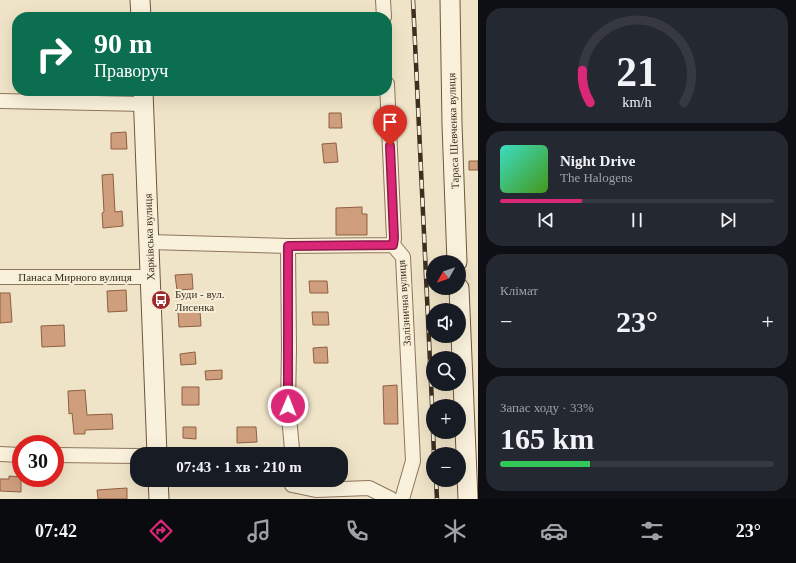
<!DOCTYPE html>
<html lang="uk">
<meta charset="utf-8">
<style>
body{margin:0;font-family:"Times New Roman",serif;background:#242831;color:#f1f3f6;height:100vh;display:flex;flex-direction:column;font-size:15px;white-space:nowrap}
*{box-sizing:border-box;margin:0}
p{font-size:13px;color:#9ea1a6}
.icon{flex:none;width:22px;height:22px;fill:none;stroke:currentColor;stroke-width:2;stroke-linecap:round;stroke-linejoin:round}
.map{position:relative;flex:1;overflow:hidden}
.side{display:flex;flex-direction:column;gap:8px;padding:8px;background:#0d0f14;width:318px}
.side>*{flex:none}
.top-card{position:absolute;left:12px;top:12px;width:380px;height:84px;border-radius:16px;box-shadow:0 4px 16px #0002;background:#0b6e4f;color:#fff;overflow:hidden}
.needle{width:26px;rotate:230deg}
.buttons{position:absolute;left:426px;top:255px;display:grid;gap:8px}
.buttons a{display:grid;place-items:center;width:40px;height:40px;border-radius:50%;background:#171b24;box-shadow:0 4px 16px #0002;font-size:20px}
.speed{position:absolute;left:12px;top:435px;display:flex;gap:8px;font-size:20px;font-weight:700;text-align:center}
.speed>*{display:grid;place-content:center;width:52px;height:52px;border-radius:50%;background:#171b24;box-shadow:0 4px 16px #0002;line-height:1}
.speed .limit{border:6px solid #d22;background:#fff;color:#111}
.pin{position:absolute;display:grid;place-items:center;width:34px;height:34px;color:#fff;margin:-41px -17px;border-radius:50% 50% 50% 0;rotate:-45deg;box-shadow:0 0 4px #0007}
.pin .icon{rotate:45deg}
.me{position:absolute;width:44px;margin:-22px;rotate:1deg;stroke-linejoin:round;filter:drop-shadow(0 0 3px #0008)}
.turn{display:flex;align-items:center;gap:14px;height:84px;padding:0 16px;font-size:18px}
.turn .icon{width:52px;height:52px;stroke-width:2.5}
.turn b{display:block;font-size:28px;line-height:34px}
.big{font-size:30px;font-weight:800;line-height:1.1}
.side .card{flex:1;display:flex;flex-direction:column;justify-content:center;gap:6px;min-width:0;padding:0 14px;border-radius:16px;background:#242831}
.side .dial{align-items:center;gap:0}
.dial svg{height:104px;overflow:visible;fill:none;stroke:#363941;stroke-width:7;stroke-linecap:round;text-anchor:middle}
.dial text{fill:#f1f3f6;stroke:none}
.song{display:flex;align-items:center;gap:12px}
.cover{width:48px;height:48px;border-radius:6px;background:linear-gradient(135deg,hsl(170 70% 55%),hsl(100 70% 35%))}
.played{height:4px;border-radius:2px;background:linear-gradient(90deg,#db2777 30%,#363941 30%)}
.keys{display:flex;justify-content:space-around;direction:ltr}
.heat{display:flex;justify-content:space-between;align-items:center;font-size:22px;direction:ltr}
.charge{height:6px;border-radius:3px;background:linear-gradient(90deg,#34c759 33%,#363941 0)}
.trip{position:absolute;left:130px;top:447px;width:218px;height:40px;border-radius:16px;background:#171b24;box-shadow:0 4px 16px #0002;font-weight:800;line-height:40px;text-align:center}
.tab-bar{display:flex;height:64px;justify-content:space-around;align-items:center;background:#090b0e;color:#9ea1a6}
.tab-bar .icon{width:28px;height:28px}
.tab-bar .selected{color:#db2777}
.tab-bar b{font-size:18px;color:#f1f3f6}
main{display:flex;flex:1;min-height:0}
.map>svg:first-child{display:block}
.building{fill:#cf9f7d;stroke:#8d5f41}
.lines{fill:none;stroke-linecap:round;stroke-linejoin:round}
.street-casing{stroke:#8d765c;stroke-width:16}
.secondary-casing{stroke:#6f573f;stroke-width:21}
.street{stroke:#faf1dc;stroke-width:14}
.secondary{stroke:#faf1dc;stroke-width:19}
.rail-casing{stroke:#3d2e20;stroke-width:4.5}
.rail{stroke:#f7eed8;stroke-width:3;stroke-dasharray:9;stroke-linecap:butt}
.route-casing{stroke:#8e194d;stroke-width:10}
.route{stroke:#db2777;stroke-width:7}
.labels{text-anchor:middle;stroke-width:4;stroke-linejoin:round;paint-order:stroke}
.street-label{font-size:11px;fill:#3d2e20;stroke:#f7eed8}
.poi-label{font-size:11px;fill:#3d2e20;stroke:#f7eed8;text-anchor:start}
</style>
<main>
<div class="map">
<svg width="478" height="499" viewBox="0 0 478 499">
<rect width="100%" height="100%" fill="#f0e4c8"/>
<path class="building" d="M329,113H341L342,128H329Z
M126,132L127,149H111V133Z
M336,143L338,162L324,163L322,144Z
M469,161H478V170H469Z
M113,174L115,212L122,211L123,226L103,228L102,213L104,212L102,175Z
M362,207V214H367V235H336V208Z
M192,274L193,289L177,290L175,275Z
M309,281H327L328,293H310Z
M126,290L127,311L108,312L107,291Z
M0,293H10L12,322L0,323Z
M200,311L201,326L179,327L178,312Z
M312,312H328L329,325H313Z
M64,325L65,346L42,347L41,326Z
M327,347L328,363H314L313,348Z
M195,352L196,364L181,365L180,354Z
M222,370V379L206,380L205,371Z
M397,385L398,424H384L383,386Z
M182,387H199V405H182Z
M85,390L87,415L112,414L113,429L85,430V434H74L72,413L69,414L68,391Z
M183,427H196V439L183,438Z
M237,427H256L257,442L237,443Z
M9,476L21,477V492L0,491V479H9Z
M127,488V499H98L97,490Z"/>
<g class="lines">
<g class="street-casing">
<path id="street" d="M383,0L384,17
M387,84L394,238L393,245L403,257L413,461L402,499
M0,101L144,104
M149,242L288,246L393,245
M288,246L289,348L288,406L292,449L291,454
M0,277H151
M0,454L21,455
M55,455L137,456
M290,480L292,485L316,490L369,488L391,499"/>
</g>
<g class="secondary-casing">
<path id="secondary" d="M140,0L141,17
M450,0L452,124L457,262
M143,91L157,454
M459,288L468,499
M158,480L159,499"/>
</g>
<use href="#street" class="street"/>
<use href="#secondary" class="secondary"/>
<g class="rail-casing">
<path id="rail" d="M413,0L433,425
M433,432L434,454
M436,480L437,499"/>
</g>
<use href="#rail" class="rail"/>
</g>
<g class="lines">
<g class="route-casing">
<path id="route" d="M288,406V246L393,245L394,238L390,146"/>
</g>
<use href="#route" class="route"/>
</g>
<defs>
<g id="bus-disc" transform="scale(1)"><circle r="9.5" fill="#9e2a2b" stroke="#f7eed8"/><path d="M-5-6H5V4H4V6H2V4H-2V6H-4V4H-5ZM-3.5-4V0h7V-4ZM-3.5 1.2v1.5H-2V1.2ZM2 1.2v1.5H3.5V1.2Z" fill="#fff"/></g>
</defs>
<g fill-rule="evenodd">
<use href="#bus-disc" x="161" y="300"/>
</g>
<g class="labels">
<g class="street-label">
<text transform="translate(453 131) rotate(-92)" y="4">Тараса Шевченка вулиця</text>
<text transform="translate(149 237) rotate(-92)" y="4">Харківська вулиця</text>
<text x="75" y="281">Панаса Мирного вулиця</text>
<text transform="translate(404 303) rotate(-94)" y="4">Залізнична вулиця</text>
</g>
<g class="poi-label">
<text x="175" y="298">Буди - вул.<tspan x="175" dy="13">Лисенка</tspan></text>
</g>
</g>
</svg>
<div class="buttons">
<a><svg class="needle" viewBox="-14 -14 28 28"><path d="M0-13l5 13h-10z" fill="#e53935"/><path d="M0 13l5-13h-10z" fill="#9ea1a6"/></svg></a>
<a><svg class="icon" aria-label="sound" viewBox="0 0 24 24"><path d="M4 9h4l5-4v14l-5-4H4zM17 9q2 3 0 6"/></svg></a>
<a><svg class="icon" aria-label="search" viewBox="0 0 24 24"><circle cx="10" cy="10" r="6"/><path d="M15 15l6 6"/></svg></a>
<a>+</a>
<a>−</a>
</div>
<div class="speed"><div class="limit">30</div></div>
<div class="pin" style="left:390px;top:146px;background:#d93025"><svg class="icon" aria-label="arrive" viewBox="0 0 24 24"><path d="M6 21V4h12l-3 4 3 4H6"/></svg></div>
<svg class="me" style="left:288px;top:406px" viewBox="-20 -20 40 40"><circle r="17" fill="#db2777" stroke="#fff" stroke-width="3"/><path d="M0-11L8 9 0 5-8 9z" fill="#fff"/></svg>
<div class="trip">07:43 · 1 хв · 210 m</div>
<div class="top-card">
<div class="turn"><svg class="icon" aria-label="right" viewBox="0 0 24 24"><path d="M7 20v-9h11M14 6l5 5-5 5"/></svg><div><b>90 m</b>Праворуч</div></div>
</div>
</div>
<section class="side">
<div class="card dial"><svg viewBox="0 0 100 80">
<path d="M14 69A42 42 0 1 1 86 69"/>
<path d="M14 69A42 42 0 0 1 8 44" stroke="#db2777"/>
<text x="50" y="56" font-size="32" font-weight="700">21</text>
<text x="50" y="72" font-size="11">km/h</text>
</svg></div>
<div class="card">
<div class="song"><i class="cover"></i><div><b>Night Drive</b><p>The Halogens</p></div></div>
<div class="played"></div>
<div class="keys"><svg class="icon" aria-label="previous" viewBox="0 0 24 24"><path d="M18 5L8 12l10 7zM5 5v14"/></svg><svg class="icon" aria-label="pause" viewBox="0 0 24 24"><path d="M8 5v14M16 5v14"/></svg><svg class="icon" aria-label="next" viewBox="0 0 24 24"><path d="M6 5l10 7-10 7zM19 5v14"/></svg></div>
</div>
<div class="card"><p>Клімат</p>
<div class="heat"><a>−</a><b class="big">23°</b><a>+</a></div>
</div>
<div class="card"><p>Запас ходу · 33%</p><b class="big">165 km</b><div class="charge"></div></div>
</section>
</main>
<nav class="tab-bar">
<b>07:42</b>
<svg class="icon selected" aria-label="directions" viewBox="0 0 24 24"><path d="M12 3l9 9-9 9-9-9zM9 14v-3h6M13 9l2 2-2 2"/></svg>
<svg class="icon" aria-label="music" viewBox="0 0 24 24"><path d="M9 18V5l10-2v13"/><circle cx="6" cy="18" r="3"/><circle cx="16" cy="16" r="3"/></svg>
<svg class="icon" aria-label="phone" viewBox="0 0 24 24"><path d="M5 4h4l2 5-3 2q2 4 5 5l2-3 5 2v4C11 20 4 13 5 4z"/></svg>
<svg class="icon" aria-label="climate" viewBox="0 0 24 24"><path d="M12 3v18M4 7l16 10M4 17L20 7"/></svg>
<svg class="icon" aria-label="car" viewBox="0 0 24 24"><path d="M5 17H2v-5l4-1 3-4h7l3 4 3 1v5h-3M9 17h6M6 11h13"/><circle cx="7" cy="17" r="2"/><circle cx="17" cy="17" r="2"/></svg>
<svg class="icon" aria-label="filters" viewBox="0 0 24 24"><path d="M4 7h16M4 17h16"/><circle cx="9" cy="7" r="2"/><circle cx="15" cy="17" r="2"/></svg>
<b>23°</b>
</nav>
